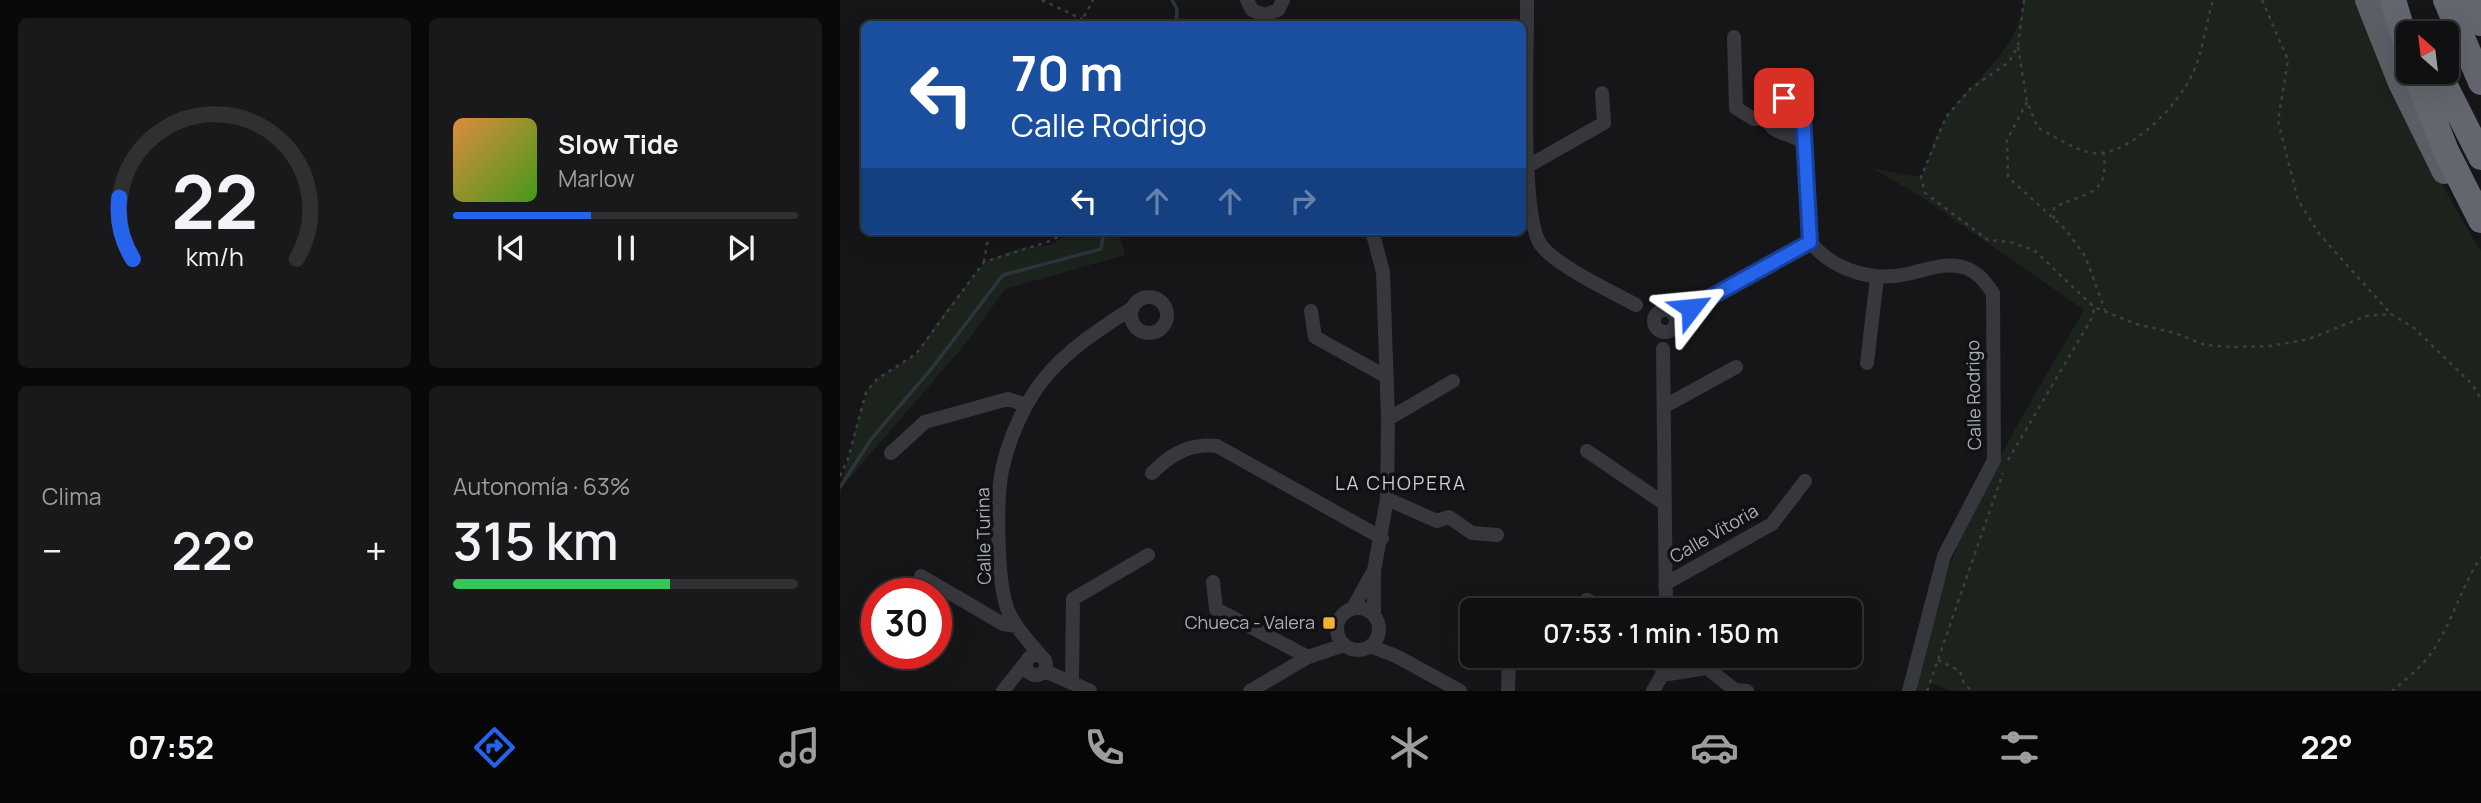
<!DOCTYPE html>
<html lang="es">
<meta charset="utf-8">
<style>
body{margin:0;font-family:Manrope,sans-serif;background:#19191b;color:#f1f3f6;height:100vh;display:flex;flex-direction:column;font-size:26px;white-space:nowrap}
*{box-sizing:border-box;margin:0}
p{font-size:23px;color:#9c9d9f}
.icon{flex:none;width:38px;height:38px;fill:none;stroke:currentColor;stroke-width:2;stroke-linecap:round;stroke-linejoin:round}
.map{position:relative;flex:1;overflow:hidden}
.sheet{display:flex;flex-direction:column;gap:18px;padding:18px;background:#09090a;width:840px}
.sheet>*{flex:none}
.guide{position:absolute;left:21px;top:21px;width:665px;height:214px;border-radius:10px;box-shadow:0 7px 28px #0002,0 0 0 2px #303032;background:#1a4fa0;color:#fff;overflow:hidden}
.needle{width:46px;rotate:332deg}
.buttons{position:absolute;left:1556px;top:21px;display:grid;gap:14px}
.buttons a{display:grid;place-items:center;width:63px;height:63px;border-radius:10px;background:#101012;box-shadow:0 7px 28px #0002,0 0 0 2px #303032;font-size:35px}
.speed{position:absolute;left:21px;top:578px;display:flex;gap:14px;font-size:35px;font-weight:700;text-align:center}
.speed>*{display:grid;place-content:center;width:91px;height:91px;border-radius:50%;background:#101012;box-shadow:0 7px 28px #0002,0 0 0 2px #303032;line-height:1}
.speed .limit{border:10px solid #d22;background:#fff;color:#111}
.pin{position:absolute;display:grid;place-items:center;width:60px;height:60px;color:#fff;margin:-30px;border-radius:14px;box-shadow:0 4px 10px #0006}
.me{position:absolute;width:77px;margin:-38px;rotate:61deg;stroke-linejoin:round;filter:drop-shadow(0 0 5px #0008)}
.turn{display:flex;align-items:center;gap:24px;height:147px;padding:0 35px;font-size:32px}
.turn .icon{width:91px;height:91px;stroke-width:2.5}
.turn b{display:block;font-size:49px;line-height:60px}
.lanes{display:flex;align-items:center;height:66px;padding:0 35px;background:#0003;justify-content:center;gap:35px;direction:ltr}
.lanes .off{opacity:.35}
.big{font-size:52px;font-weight:600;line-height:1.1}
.sheet .card{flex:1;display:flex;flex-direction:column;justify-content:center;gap:10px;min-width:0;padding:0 24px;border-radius:10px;background:#19191b}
.sheet .dial{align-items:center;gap:0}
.dial svg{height:182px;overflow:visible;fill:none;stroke:#303032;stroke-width:7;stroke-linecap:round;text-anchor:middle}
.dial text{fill:#f1f3f6;stroke:none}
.song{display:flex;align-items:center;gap:21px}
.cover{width:84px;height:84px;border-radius:10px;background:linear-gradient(135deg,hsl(30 70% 55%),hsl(100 70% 35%))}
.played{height:7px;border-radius:4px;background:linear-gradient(90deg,#2563eb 40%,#303032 40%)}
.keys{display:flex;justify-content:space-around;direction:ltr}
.heat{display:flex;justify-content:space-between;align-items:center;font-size:38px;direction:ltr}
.charge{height:10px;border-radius:5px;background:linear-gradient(90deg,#34c759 63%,#303032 0)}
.sheet .tiles{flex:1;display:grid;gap:18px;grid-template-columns:repeat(2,1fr)}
.trip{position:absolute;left:620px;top:598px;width:402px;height:70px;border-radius:10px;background:#101012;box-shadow:0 7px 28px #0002,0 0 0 2px #303032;font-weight:600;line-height:70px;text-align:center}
.dock{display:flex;height:112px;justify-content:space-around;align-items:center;background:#060607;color:#9c9d9f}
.dock .icon{width:49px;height:49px}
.dock .on{color:#2563eb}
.dock b{font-size:32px;color:#f1f3f6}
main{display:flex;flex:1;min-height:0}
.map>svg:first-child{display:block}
.green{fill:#1c231d}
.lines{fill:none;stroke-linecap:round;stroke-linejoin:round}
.stream{stroke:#2c353c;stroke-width:3.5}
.path{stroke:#3d3f44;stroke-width:2.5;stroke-dasharray:3.5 5;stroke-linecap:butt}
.minor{stroke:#37383d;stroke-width:14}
.trunk{stroke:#5b5e65;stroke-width:24}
.motorway{stroke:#63666e;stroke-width:26}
.route-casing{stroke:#184099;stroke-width:18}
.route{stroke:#2563eb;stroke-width:12}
.poi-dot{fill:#f2b134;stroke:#111113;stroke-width:2.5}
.labels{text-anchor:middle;stroke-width:7;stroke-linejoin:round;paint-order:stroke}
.street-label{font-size:18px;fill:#a8adb8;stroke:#111113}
.poi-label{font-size:18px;fill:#a8adb8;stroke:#111113;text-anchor:end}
.neighbourhood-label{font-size:19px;letter-spacing:2px;fill:#c9ccd4;stroke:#111113}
</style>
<main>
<section class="sheet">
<div class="tiles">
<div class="card dial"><svg viewBox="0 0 100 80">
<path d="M14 69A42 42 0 1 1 86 69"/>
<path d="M14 69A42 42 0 0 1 8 42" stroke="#2563eb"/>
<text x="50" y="56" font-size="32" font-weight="700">22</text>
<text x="50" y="72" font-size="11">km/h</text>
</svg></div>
<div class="card">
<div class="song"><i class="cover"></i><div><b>Slow Tide</b><p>Marlow</p></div></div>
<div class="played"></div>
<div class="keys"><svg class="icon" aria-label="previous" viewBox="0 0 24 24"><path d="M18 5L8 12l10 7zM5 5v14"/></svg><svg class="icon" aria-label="pause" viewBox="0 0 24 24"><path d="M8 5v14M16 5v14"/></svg><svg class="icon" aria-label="next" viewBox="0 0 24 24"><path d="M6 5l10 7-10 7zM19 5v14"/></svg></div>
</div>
<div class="card"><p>Clima</p>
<div class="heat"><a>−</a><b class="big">22°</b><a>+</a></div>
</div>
<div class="card"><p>Autonomía · 63%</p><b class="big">315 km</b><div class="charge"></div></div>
</div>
</section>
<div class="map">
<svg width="1641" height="691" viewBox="0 0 1641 691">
<rect width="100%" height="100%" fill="#161618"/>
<path class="green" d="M1184,0H1516C1552,87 1591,171 1641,251V691H1111L1091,683L1087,691H1077C1096,551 1175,430 1244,310L1080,196L1034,169L1081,177C1089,157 1095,134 1107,116C1136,74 1177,55 1184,0Z
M234,231H278L285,255L165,289L126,343L1,488L0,502V489L26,392L37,379L76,354L105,311L147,260L183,247L210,245Z"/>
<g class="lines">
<path class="stream" d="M332,0L337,9L336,24
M0,487L32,438L92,368L163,275L261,249L264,231"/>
<path class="path" d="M202,0L242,19
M1184,0L1178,46L1169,62L1130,89L1106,117L1081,177L1085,193L1148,240L1170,242L1194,250L1254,307L1296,324L1335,333L1365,345L1391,347L1430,346L1469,339L1526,316L1551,314L1574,328L1632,384L1641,399
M1422,0L1448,60L1438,121L1458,200L1480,235L1551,314
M240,24L253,0
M1178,47L1187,102L1198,128C1214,136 1235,150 1252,153C1290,157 1339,104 1353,73C1363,51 1366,23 1373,0
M1187,102L1167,140L1168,177L1225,229L1245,256L1265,310
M1214,219V207C1248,192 1271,195 1263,150
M144,262L149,231
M1168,460L1253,316L1254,308
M0,476L8,459L26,392L37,379L76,354L144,262L210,241L229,231
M1098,660L1120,671L1124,684L1132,691
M1087,691L1163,473
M1552,691C1566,679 1584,665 1594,649C1613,620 1621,587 1641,557"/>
<path class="minor" d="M407,0L412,10L425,15L438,10L443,0
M687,0C688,45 679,216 701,245C715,265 772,292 796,305
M894,37L896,108L914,119L927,117
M961,122L970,242C993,270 1032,282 1067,274C1086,270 1107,261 1126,268C1139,273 1145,282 1153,293L1154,460L1104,556L1069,691
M949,133L961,122V109L951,99H938L928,110C924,134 947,132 962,141
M688,166L764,123L762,93
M532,231L543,272L548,419L547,499L534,571V614
M291 315a18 18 0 1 1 36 0a18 18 0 1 1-36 0Z
M851,308L970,242
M814 321a11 11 0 1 1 22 0a11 11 0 1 1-22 0Z
M471,311L475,337L547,377
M823,349L826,611
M1027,363L1037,278
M825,406L896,367
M548,419L613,381
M747,451L825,504
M51,453L85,422L168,399L186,405
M312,473C331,454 350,443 377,446L542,538
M547,499L597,521L609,517L632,533L657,535
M81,576L163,624L177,626
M373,582L376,609L468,657
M825,584L932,524L965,481
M747,600L769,611
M497 629a21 21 0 1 1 42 0a21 21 0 1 1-42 0Z
M513,608L533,572
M530,646L556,656L620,691
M186 665a10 10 0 1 1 20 0a10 10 0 1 1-20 0Z
M201,656C189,641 174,627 167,608C157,579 156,500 162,470C169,437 186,399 208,374C231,347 262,328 292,308
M205,671L250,691
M822,675L867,668L895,690L907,691
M232,682L233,599L308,555
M163,691L186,662
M410,691L468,657L504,645
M668,691L669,656
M813,691L822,675L824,656"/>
<path class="trunk" d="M1527,0L1560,83L1604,172"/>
<path class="motorway" d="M1553,0L1568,50
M1606,0L1641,82
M1629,0L1641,23
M1575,72L1606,151L1641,220
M1598,72L1641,157"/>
</g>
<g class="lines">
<g class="route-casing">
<path id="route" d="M851,308L970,242L963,115L957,103L944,98"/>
</g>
<use href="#route" class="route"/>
</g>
<rect class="poi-dot" x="482" y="616" width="14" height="14" rx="3.5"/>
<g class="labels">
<g class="street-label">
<text transform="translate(1134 395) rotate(-91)" y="6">Calle Rodrigo</text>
<text transform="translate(874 534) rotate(-30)" y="6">Calle Vitoria</text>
<text transform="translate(144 536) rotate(-91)" y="6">Calle Turina</text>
</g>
<g class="poi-label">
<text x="475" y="629">Chueca - Valera</text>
</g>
<g class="neighbourhood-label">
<text x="561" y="490">LA CHOPERA</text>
</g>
</g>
</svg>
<div class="buttons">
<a><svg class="needle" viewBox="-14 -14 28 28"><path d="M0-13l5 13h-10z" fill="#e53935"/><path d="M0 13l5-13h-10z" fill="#9c9d9f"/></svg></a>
</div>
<div class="speed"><div class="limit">30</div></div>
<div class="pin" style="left:944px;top:98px;background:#d93025"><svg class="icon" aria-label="arrive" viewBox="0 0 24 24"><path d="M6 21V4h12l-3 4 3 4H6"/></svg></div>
<svg class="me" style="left:851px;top:308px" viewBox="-20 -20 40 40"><path d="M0-17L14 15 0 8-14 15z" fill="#2563eb" stroke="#fff" stroke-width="4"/></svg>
<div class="trip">07:53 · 1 min · 150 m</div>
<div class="guide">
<div class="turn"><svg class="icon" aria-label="left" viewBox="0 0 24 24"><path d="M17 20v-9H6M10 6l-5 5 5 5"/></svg><div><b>70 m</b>Calle Rodrigo</div></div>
<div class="lanes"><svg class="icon" aria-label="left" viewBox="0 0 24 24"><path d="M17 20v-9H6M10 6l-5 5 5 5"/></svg><svg class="icon off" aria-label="ahead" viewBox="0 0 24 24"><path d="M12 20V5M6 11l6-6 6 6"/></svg><svg class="icon off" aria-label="ahead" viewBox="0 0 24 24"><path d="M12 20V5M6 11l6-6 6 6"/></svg><svg class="icon off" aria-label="right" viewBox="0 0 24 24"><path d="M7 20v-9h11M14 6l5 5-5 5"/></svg></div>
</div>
</div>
</main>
<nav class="dock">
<b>07:52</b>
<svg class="icon on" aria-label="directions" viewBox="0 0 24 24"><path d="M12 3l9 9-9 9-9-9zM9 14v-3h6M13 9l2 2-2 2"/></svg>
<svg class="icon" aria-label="music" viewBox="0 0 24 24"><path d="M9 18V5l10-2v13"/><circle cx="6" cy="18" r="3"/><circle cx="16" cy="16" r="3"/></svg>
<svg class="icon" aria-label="phone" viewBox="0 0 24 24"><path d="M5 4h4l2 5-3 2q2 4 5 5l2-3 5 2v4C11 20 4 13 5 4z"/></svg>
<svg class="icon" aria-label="climate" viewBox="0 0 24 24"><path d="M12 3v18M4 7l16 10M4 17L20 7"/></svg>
<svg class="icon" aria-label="car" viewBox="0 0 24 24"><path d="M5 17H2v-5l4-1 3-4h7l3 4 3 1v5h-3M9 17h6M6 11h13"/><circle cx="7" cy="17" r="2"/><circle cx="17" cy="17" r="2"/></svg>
<svg class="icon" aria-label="filters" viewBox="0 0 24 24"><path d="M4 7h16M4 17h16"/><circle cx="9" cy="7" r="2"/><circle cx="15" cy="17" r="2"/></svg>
<b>22°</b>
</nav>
